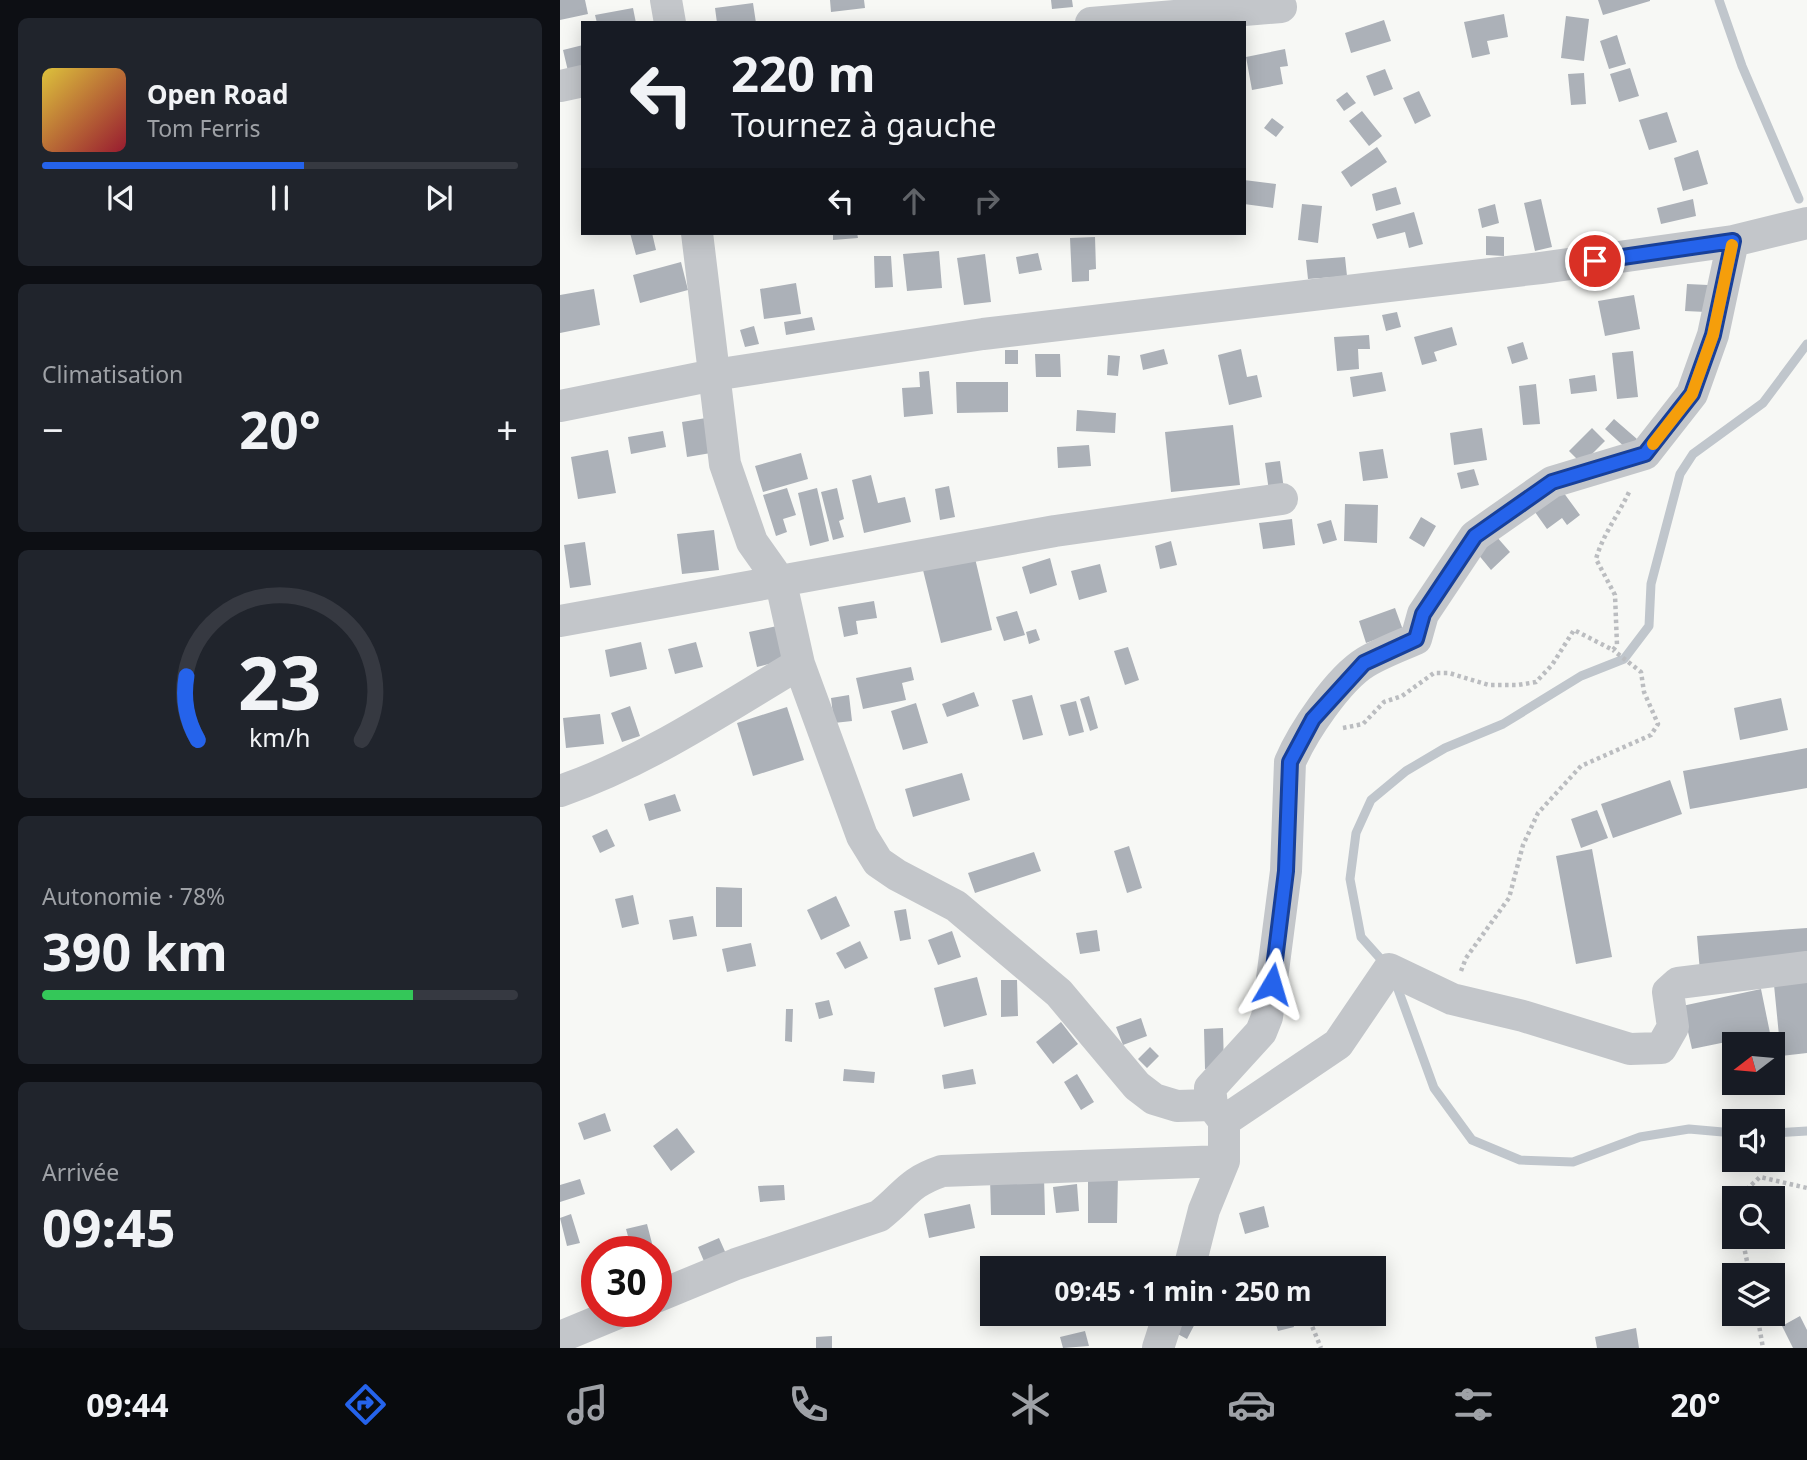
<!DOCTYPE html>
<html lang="fr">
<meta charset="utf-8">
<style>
body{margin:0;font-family:"Noto Sans",sans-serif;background:#20242c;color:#f1f3f6;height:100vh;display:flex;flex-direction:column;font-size:26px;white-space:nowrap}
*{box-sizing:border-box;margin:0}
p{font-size:23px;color:#9ea1a6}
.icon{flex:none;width:38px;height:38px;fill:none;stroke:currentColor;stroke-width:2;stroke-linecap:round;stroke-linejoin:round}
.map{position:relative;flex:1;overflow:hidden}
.sheet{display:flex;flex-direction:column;gap:18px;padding:18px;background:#0d0f14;width:560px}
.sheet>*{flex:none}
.hud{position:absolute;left:21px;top:21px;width:665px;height:214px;border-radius:0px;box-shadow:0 4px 18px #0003;background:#171b24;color:#f1f3f6;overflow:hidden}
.needle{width:46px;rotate:254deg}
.fabs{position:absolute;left:1162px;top:1032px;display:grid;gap:14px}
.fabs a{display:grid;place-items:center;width:63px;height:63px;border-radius:0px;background:#171b24;box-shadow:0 4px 18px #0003;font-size:35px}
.speed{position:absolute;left:21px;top:1236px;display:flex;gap:14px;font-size:35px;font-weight:700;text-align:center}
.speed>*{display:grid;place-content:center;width:91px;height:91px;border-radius:50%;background:#171b24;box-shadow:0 4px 18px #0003;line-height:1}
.speed .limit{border:10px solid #d22;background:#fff;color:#111}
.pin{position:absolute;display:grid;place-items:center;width:60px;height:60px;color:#fff;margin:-30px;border:4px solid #fff;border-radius:50%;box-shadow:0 2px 7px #0007}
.me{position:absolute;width:77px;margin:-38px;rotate:7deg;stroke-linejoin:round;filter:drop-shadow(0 0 5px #0008)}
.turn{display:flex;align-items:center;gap:24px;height:147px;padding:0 35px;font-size:32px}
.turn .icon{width:91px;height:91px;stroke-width:2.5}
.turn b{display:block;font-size:49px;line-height:60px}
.lanes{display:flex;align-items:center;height:66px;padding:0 35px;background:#0003;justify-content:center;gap:35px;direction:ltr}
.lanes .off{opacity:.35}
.big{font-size:52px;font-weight:700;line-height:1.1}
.sheet .card{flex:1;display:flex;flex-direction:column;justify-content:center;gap:10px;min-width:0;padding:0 24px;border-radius:10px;background:#20242c}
.sheet .dial{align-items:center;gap:0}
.dial svg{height:182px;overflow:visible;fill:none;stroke:#363941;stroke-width:7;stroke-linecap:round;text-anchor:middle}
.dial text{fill:#f1f3f6;stroke:none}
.song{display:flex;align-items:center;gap:21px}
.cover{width:84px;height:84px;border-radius:10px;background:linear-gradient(135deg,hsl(50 70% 55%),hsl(350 70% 35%))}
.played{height:7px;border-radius:4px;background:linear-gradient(90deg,#2563eb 55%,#363941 55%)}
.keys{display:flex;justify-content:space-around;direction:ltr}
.heat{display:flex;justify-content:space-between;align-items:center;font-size:38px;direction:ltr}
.charge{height:10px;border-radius:5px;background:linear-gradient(90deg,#34c759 78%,#363941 0)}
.trip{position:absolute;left:420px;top:1256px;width:406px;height:70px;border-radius:0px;background:#171b24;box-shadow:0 4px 18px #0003;font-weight:700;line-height:70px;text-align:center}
.dock{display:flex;height:112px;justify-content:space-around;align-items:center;background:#090b0e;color:#9ea1a6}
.dock .icon{width:49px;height:49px}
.dock .active{color:#2563eb}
.dock b{font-size:32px;color:#f1f3f6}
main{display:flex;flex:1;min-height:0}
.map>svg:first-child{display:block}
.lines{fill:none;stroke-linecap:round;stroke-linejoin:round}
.stream{stroke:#c0c6cc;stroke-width:9}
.building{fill:#acb1b8}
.path{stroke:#bbbdc0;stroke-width:4.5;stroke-dasharray:3.5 3.5;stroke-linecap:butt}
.minor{stroke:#c3c6ca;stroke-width:32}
.route-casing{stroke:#184099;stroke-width:18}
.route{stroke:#2563eb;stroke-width:12}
.slow{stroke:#f59e0b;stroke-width:12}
</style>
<main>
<section class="sheet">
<div class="card">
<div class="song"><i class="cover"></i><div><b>Open Road</b><p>Tom Ferris</p></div></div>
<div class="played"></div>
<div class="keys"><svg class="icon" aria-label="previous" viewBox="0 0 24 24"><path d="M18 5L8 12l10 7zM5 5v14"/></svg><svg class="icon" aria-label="pause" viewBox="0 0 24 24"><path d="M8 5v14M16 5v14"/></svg><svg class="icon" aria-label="next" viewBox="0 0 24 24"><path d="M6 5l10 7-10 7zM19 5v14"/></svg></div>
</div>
<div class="card"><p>Climatisation</p>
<div class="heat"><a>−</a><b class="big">20°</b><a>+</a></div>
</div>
<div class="card dial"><svg viewBox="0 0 100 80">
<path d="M14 69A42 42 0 1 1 86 69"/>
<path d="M14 69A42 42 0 0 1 9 41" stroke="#2563eb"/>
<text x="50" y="56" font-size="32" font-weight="700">23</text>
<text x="50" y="72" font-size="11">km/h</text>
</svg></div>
<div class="card"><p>Autonomie · 78%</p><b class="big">390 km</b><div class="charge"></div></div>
<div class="card"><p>Arrivée</p><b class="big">09:45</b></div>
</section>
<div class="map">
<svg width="1247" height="1348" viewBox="0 0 1247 1348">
<rect width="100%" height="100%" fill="#f7f8f5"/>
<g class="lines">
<path class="stream" d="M1159,0L1182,66L1239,199
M827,966L801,937L790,879L796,833L811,800L846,771L885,748L943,724L1021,676L1064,659L1089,626L1091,584L1120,474L1133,454L1203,403L1247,344
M835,981L874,1088L912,1140L960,1160L1013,1162L1080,1137L1129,1129L1174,1133
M1213,1133L1247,1131"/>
</g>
<path class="building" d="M0,0H25L28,14L0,20Z
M270,0H304L305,8L271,12Z
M491,0H512L513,7L492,9Z
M1038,0H1090V1L1043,15Z
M193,3L196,23H157L155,8Z
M73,8L76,23H37L35,15Z
M944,14L948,37L927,41L930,54L912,58L904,22Z
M1006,16L1029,19L1024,61L1001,58Z
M824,20L831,41L791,53L785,33Z
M1057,35L1066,64L1049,69L1040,41Z
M23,45V68L8,71L3,50Z
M725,49L728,66L720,67L723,84L692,90L686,57Z
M1070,68L1079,96L1059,102L1050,74Z
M825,69L833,89L814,96L806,76Z
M1024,73L1026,104L1011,105L1008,74Z
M859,91L871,116L855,124L843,98Z
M787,92L796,103L784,111L776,100Z
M802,111L822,136L809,146L789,121Z
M1107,112L1117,142L1089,150L1079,120Z
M712,118L724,127L716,137L704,128Z
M817,147L827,162L791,187L781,172Z
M1138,150L1148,184L1123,191L1114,158Z
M684,180L716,184L713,208L684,204Z
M836,187L841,204L816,211L812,194Z
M981,199L992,247L975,251L964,203Z
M1133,199L1136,216L1101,224L1097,208Z
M742,204L762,206L758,243L738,240Z
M935,204L939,223L922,228L918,209Z
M854,212L863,244L849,248L845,232L817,239L812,224Z
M70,233H92L96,250L76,255Z
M273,233H297L298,238L273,240Z
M926,236L944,237V256L926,255Z
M535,237L536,269L529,270V281L512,282L510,238Z
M379,251L382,288L347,291L343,254Z
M478,253L482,270L459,274L456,257Z
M425,254L431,302L404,305L397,258Z
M314,256H331L333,287L315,288Z
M785,257L787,276L748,279L746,260Z
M121,262L128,290L80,303L73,275Z
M236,283L241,314L204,319L200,289Z
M1127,284L1148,285L1146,312L1125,311Z
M34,289L40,325L0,333V295Z
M1074,295L1080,329L1045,336L1038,301Z
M837,312L841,327L826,331L822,315Z
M252,317L255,330L226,335L224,322Z
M194,326L199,344L185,347L180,330Z
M892,327L897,345L874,352L877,361L862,365L854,337Z
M809,335L810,349H798L799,369L777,371L774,337Z
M963,342L968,359L952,364L947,347Z
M604,349L608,364L583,370L580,355Z
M681,349L687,377L697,375L702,397L669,405L658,355Z
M445,350H458V364H445Z
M1073,351L1078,397L1057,399L1052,353Z
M475,354H500L501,377H476Z
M548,355L560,356L558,376L547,375Z
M369,371L373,414L344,417L342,388L360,387L359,372Z
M822,372L826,391L793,397L790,377Z
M1035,375L1037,391L1011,394L1009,379Z
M396,382H448V412L397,413Z
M976,384L980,424L963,425L959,386Z
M517,410L556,413L555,433L516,431Z
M146,418L151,453L127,457L122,422Z
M1054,419L1077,439L1068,450L1045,429Z
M673,425L680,485L611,492L605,432Z
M922,428L927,460L894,465L890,433Z
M1032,428L1045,441L1022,464L1009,451Z
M103,431L106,447L71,454L68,437Z
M529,445L531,466L498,468L497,447Z
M823,449L828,478L803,481L799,452Z
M48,450L56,493L18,499L11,457Z
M241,453L248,479L203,492L195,466Z
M720,461L724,489L709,491L705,463Z
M914,469L919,485L901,489L897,473Z
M311,475L318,503L345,497L351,522L304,533L292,480Z
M998,485L1020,515L1007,525L1002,518L987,529L970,505Z
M389,486L395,517L380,520L375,489Z
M227,488L236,515L223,519L227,532L216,536L203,495Z
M257,488L269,541L250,546L238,493Z
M277,488L284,519L279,521L284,537L273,540L261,492Z
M785,504L818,505L817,543L784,541Z
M861,517L876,526L864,547L849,538Z
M732,519L735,545L703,549L699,523Z
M771,520L777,540L763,544L757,524Z
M154,530L159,570L122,574L117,534Z
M936,536L950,552L931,570L917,553Z
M611,541L617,565L600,569L595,546Z
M25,542L31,585L10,588L4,545Z
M414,554L432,630L381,643L362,566Z
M490,558L497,585L470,594L462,567Z
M540,564L547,592L519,600L511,571Z
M314,601L317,618L296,621L298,634L284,637L278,607Z
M835,608L843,630L806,643L799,621Z
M457,611L465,635L444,641L436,617Z
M217,626L224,660L197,667L189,632Z
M476,629L480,640L469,644L466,632Z
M81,642L87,669L50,677L45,650Z
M136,642L143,667L115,674L108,649Z
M568,647L579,680L565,685L554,651Z
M351,667L354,680L342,683L346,700L303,709L296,678Z
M414,692L419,706L387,717L382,704Z
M289,695L292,721L274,723L271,698Z
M472,695L483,735L463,740L452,700Z
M529,696L538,728L530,731L520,699Z
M1221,698L1228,730L1180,740L1174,708Z
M516,701L524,732L509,736L500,705Z
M356,703L368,743L343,750L331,711Z
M70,706L80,736L62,742L51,713Z
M227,707L244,760L193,776L177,723Z
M40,714L44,744L6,748L3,718Z
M1247,748V788L1130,809L1123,771Z
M402,773L410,800L353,817L345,789Z
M1110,780L1122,814L1053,838L1041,804Z
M115,794L121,811L89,821L84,804Z
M1037,810L1048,838L1021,848L1011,819Z
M47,829L55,846L40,853L32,836Z
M569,846L582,888L567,893L554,851Z
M1032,849L1052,957L1016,964L996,856Z
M474,852L481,871L415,893L408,873Z
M156,887L182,888V927H156Z
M73,895L79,924L62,928L55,899Z
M276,896L290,926L261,940L247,910Z
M346,909L351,939L340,941L334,911Z
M133,916L137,936L113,940L109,920Z
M1247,928V964L1140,972L1137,936Z
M537,930L540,951L520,954L516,933Z
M392,931L401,957L378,965L368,940Z
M300,941L308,958L285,969L276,953Z
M191,943L196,966L167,972L162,949Z
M417,977L427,1015L384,1027L374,988Z
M441,980H457L458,1016L441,1017Z
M1247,982V1053L1221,1056L1214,985Z
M1201,989L1210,1033L1132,1049L1122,1006Z
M269,1000L273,1015L259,1019L255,1003Z
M226,1009H233L232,1042L225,1041Z
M581,1018L587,1036L563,1045L556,1027Z
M501,1022L518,1044L493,1064L476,1042Z
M663,1028L664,1068L645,1069L644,1029Z
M590,1047L599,1056L587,1068L578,1059Z
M284,1069L315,1072L314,1083L283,1081Z
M413,1069L416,1084L384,1089L382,1075Z
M517,1074L534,1102L521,1110L504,1082Z
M45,1113L51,1131L24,1140L18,1123Z
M117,1128L135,1152L111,1171L93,1146Z
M528,1174H558L557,1223H528Z
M484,1177L485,1215H431L430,1178Z
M20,1179L25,1194L0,1202V1185Z
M517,1184L519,1211L496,1213L493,1187Z
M224,1185L225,1200L200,1202L198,1186Z
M410,1204L415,1228L369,1238L364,1214Z
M704,1206L709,1227L685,1234L679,1213Z
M11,1214L20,1243L7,1246L0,1218Z
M87,1224L94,1251H72L66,1229Z
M159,1238L167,1256L146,1266L138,1247Z
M624,1314H640L627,1339L614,1332Z
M713,1314H730L734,1327L718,1331Z
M1240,1316L1247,1330V1348H1233L1222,1326Z
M1076,1328L1079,1348H1037L1035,1337Z
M525,1331L529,1346L503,1348L500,1337Z
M272,1336V1348H256V1337Z"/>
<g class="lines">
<path class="path" d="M783,728L803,724L824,702L842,696L874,673H889L929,685H958L976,682L992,665L1014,630L1053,650L1057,645L1055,595L1036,559C1043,534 1059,514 1070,490
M901,971L906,958L949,898L963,845L978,813L1021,766L1091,735L1098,724L1084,692L1081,672L1053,650
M1176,1199L1200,1177L1247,1188
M1182,1237L1190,1276
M659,1262L678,1269
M691,1269L717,1265L720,1269
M747,1314L761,1348
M1197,1314L1203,1348"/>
<path class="minor" d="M106,0L110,23
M531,23L721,7
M0,86L23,81
M137,233L165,464L192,542L221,583L239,664L302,836L318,862L337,875L396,906L499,993L577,1086L594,1099L617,1106L652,1105
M0,406L154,375L423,334L981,268L1173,241L1247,223
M0,621L495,531L722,499
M0,791C87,761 160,711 239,664
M664,1121L652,1105L650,1088L701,1032L707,1017L726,871L730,762C743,732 778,679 806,662C821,653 839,646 856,639L863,614L915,536L992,482L1085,454L1132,394L1153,335L1173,241
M629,1269L644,1210L664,1161
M96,1297L176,1264L319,1216C346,1195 347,1183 382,1171L664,1161V1121L778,1044L829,969L892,999L963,1016L1070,1049L1101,1048L1113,1027L1108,992L1118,983L1247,967
M0,1337L63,1311
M598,1348L609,1314"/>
</g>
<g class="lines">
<g class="route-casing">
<path id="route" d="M712,984L726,871L730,762L753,719L804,663L856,639L863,614L915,536L992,482L1085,454L1132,394L1153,335L1173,241L1035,261"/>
</g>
<use href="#route" class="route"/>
<path class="slow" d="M1093,444L1132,394L1153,335L1172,245"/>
</g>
</svg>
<div class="fabs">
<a><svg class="needle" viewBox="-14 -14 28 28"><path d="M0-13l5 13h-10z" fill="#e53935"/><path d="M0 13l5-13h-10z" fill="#9ea1a6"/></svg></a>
<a><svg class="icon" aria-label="sound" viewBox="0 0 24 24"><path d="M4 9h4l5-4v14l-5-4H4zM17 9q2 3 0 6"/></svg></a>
<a><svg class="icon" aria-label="search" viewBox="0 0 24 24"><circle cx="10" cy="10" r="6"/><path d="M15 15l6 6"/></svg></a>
<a><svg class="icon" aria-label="layers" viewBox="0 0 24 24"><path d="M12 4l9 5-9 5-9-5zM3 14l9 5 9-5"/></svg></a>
</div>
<div class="speed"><div class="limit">30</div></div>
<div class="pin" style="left:1035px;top:261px;background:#d93025"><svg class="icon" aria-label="arrive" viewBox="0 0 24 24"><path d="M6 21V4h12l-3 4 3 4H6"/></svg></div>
<svg class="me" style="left:712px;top:984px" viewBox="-20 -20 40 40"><path d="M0-17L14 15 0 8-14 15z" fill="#2563eb" stroke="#fff" stroke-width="4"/></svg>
<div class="trip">09:45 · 1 min · 250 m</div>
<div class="hud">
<div class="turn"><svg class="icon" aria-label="left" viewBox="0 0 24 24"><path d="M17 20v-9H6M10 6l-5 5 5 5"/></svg><div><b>220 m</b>Tournez à gauche</div></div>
<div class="lanes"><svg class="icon" aria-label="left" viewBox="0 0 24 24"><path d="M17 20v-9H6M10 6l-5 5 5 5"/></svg><svg class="icon off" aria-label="ahead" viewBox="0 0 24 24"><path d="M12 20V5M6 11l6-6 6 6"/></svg><svg class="icon off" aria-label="right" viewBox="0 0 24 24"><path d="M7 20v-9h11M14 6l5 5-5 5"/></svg></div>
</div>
</div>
</main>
<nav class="dock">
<b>09:44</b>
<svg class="icon active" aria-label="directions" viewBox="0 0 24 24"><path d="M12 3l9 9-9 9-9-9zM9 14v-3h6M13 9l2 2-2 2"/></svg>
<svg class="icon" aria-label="music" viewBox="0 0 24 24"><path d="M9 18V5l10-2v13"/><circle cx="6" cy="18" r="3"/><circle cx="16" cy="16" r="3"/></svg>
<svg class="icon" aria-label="phone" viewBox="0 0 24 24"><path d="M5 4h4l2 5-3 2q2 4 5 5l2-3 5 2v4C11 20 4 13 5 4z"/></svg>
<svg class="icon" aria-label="climate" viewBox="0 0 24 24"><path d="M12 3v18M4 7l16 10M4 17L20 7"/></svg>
<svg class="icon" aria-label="car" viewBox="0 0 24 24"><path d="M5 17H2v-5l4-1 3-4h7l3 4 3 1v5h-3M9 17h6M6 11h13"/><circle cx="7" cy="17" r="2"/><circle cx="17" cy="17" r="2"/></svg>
<svg class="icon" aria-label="filters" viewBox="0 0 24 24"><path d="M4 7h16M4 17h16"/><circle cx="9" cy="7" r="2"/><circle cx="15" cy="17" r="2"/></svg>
<b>20°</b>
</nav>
